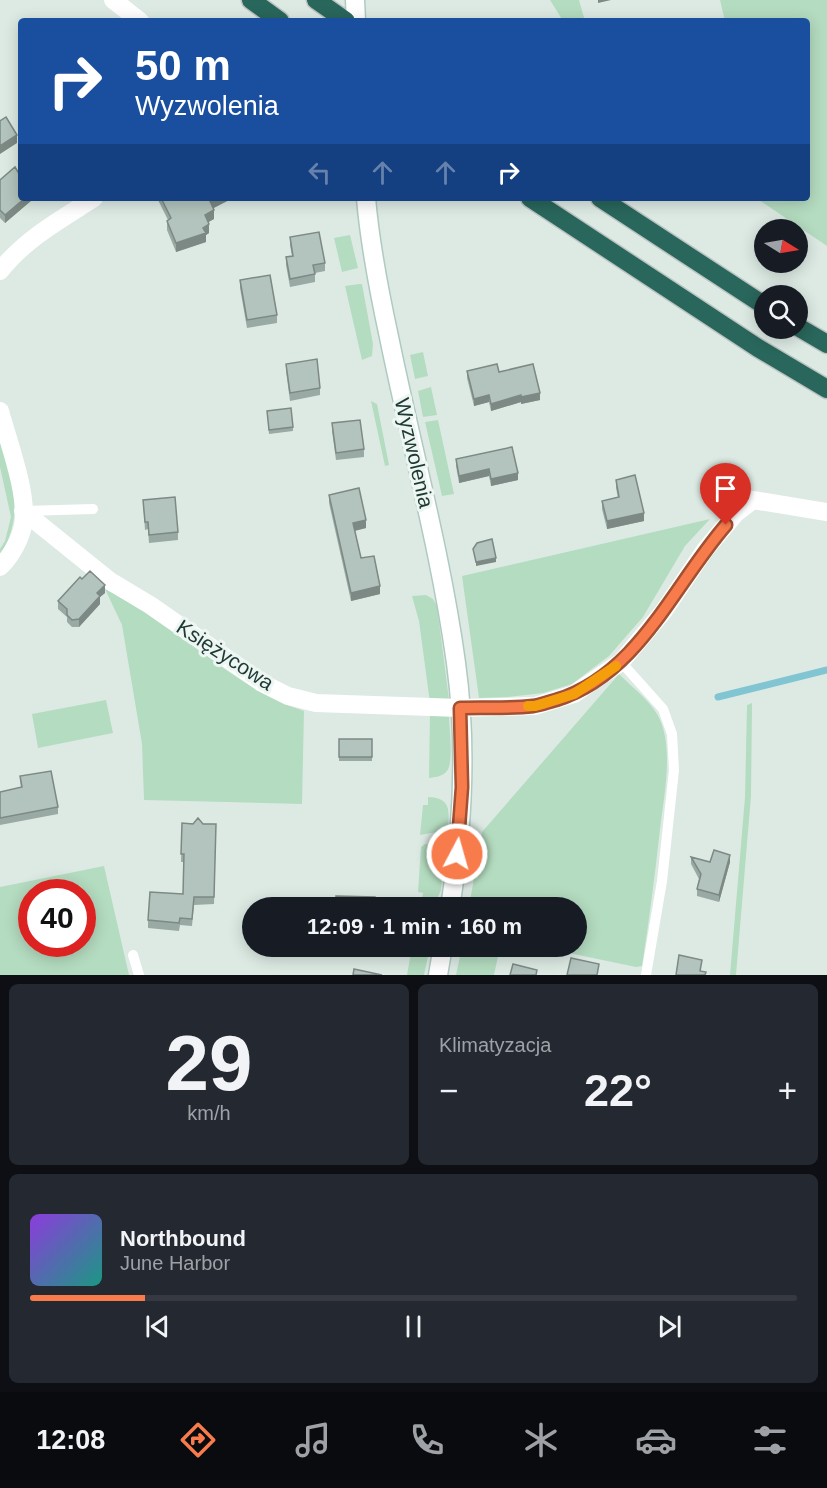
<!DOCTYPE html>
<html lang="pl">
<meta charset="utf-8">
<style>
body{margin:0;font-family:Arial,sans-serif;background:#242831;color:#f1f3f6;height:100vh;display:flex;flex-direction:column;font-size:22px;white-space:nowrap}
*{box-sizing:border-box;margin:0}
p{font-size:20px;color:#9ea1a6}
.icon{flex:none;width:33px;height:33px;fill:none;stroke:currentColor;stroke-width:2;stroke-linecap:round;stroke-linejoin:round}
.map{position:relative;height:975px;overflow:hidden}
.panel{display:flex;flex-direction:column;gap:9px;padding:9px;background:#0d0f14;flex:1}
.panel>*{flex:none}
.guide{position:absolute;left:18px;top:18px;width:792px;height:183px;border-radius:6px;box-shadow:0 3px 15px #0003;background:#1a4fa0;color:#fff;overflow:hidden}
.needle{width:39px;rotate:101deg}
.controls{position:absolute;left:754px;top:219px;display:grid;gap:12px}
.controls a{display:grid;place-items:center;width:54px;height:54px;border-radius:50%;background:#171b24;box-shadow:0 3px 15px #0003;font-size:30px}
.speed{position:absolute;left:18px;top:879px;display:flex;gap:12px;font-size:30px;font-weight:700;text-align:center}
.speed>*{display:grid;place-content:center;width:78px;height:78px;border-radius:50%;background:#171b24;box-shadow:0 3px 15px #0003;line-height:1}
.speed .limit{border:9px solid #d22;background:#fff;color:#111}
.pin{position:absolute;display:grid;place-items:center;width:51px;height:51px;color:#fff;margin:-62px -26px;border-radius:50% 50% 50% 0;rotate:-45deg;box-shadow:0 0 6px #0007}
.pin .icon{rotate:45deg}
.me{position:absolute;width:66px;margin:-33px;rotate:6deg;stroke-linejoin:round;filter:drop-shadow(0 0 4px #0008)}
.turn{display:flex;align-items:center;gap:21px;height:126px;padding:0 18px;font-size:27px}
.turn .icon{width:78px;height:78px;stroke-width:2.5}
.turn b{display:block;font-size:42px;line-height:51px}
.lanes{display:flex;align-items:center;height:57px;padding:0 18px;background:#0003;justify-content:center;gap:30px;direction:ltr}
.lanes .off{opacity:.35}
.big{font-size:45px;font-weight:600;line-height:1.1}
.panel .widget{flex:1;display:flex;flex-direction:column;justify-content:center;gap:9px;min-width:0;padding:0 21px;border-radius:9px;background:#242831}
.panel .dial{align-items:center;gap:0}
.dial b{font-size:78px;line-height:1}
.song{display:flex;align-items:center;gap:18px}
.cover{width:72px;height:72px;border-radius:9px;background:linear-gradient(135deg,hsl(270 70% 55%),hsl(170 70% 35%))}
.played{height:6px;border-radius:3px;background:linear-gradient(90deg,#f87b4c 15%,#363941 15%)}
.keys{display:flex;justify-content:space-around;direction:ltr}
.heat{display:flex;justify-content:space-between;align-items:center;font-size:33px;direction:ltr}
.panel .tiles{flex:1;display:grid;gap:9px;grid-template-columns:1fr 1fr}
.widget:last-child{grid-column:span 2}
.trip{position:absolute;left:242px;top:897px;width:345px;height:60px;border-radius:30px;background:#171b24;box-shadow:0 3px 15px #0003;font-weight:600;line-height:60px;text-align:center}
.dock{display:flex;height:96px;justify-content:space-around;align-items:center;background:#090b0e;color:#9ea1a6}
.dock .icon{width:42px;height:42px}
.dock .selected{color:#f87b4c}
.dock b{font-size:27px;color:#f1f3f6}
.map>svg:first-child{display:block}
.green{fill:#b4dcc0;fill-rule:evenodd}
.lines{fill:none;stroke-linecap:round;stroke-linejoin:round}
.stream{stroke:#81c4d2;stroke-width:7}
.secondary-casing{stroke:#afcac1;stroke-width:21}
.highway-casing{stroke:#bcc4c2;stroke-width:21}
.lane{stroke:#fff;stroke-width:10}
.street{stroke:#fff;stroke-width:18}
.secondary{stroke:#fff;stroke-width:18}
.highway{stroke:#29665b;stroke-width:18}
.wall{fill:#99a9a3}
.shaded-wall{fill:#7d8984}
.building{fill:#b2c4bd;stroke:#7d8984;stroke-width:1.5}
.route-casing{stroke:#a15031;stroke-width:15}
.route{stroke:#f87b4c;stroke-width:10}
.slow{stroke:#f59e0b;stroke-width:10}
.labels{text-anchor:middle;stroke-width:6;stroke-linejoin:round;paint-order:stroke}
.street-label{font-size:21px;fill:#1e3933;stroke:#edf6f2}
</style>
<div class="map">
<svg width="827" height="975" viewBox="0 0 827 975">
<rect width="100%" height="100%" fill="#ddeae4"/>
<path class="green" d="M550,0H579L585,21H563Z
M720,0H827V246L756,198H807V21H725Z
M350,235L358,268L342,272L334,238Z
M359,284H362L373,344L372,356L362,360L345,286Z
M423,352L428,376L415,379L410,355Z
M431,387L437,415L423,417L418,391Z
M371,401L377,404L389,465L385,466Z
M438,420L454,494L442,496L425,422Z
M0,437C11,481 26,513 0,556V549L5,541L11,517L0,467Z
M710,519L685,546L643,617L609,656L572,684L543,693L507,697L479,698L462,576Z
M105,589C118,596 132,603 145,611C199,646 241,690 304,711L302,804L144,800L142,744L122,625Z
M426,595L433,599L437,606L449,700L430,703L419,621L412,596Z
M619,674C632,687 648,699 657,714C675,744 664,796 660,829C655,875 649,921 642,966L636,967L540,947L576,946V908L469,907L482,832Z
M106,700L113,733L38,748L32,714Z
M752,703L751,796L736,975H730L745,797L747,705Z
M430,713L449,714C449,727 454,762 447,771C442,777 435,777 429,778Z
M428,797C452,798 449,811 448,830L420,835L423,805H428Z
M425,844L438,845L445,849L441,890L437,899L420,906L423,893L418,892L421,847Z
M104,866L129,975H0V887ZM32,892H82V944H32Z
M412,947H427L429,952L424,975H407Z
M462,947H500L494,975H456Z"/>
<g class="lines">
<path class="stream" d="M718,697L827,670"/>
<g class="secondary-casing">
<path id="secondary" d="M355,0L356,21
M366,198C370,245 379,291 389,337C411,445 441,553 456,663C467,743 463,827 450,908
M438,975L443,946"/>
</g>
<g class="highway-casing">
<path id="highway" d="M251,0L280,21
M316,0L346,21
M530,198L758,348L827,389
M600,198L765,306
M798,327L827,344"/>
</g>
<path class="lane" d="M24,511L93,509
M621,662L663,709L672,734L674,770L662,881L646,975
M133,955L139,975"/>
<path class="street" d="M113,0L140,21
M0,271C25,239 60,220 94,198
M0,411C8,441 29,496 23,526C19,542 11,556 0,567
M23,511L110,581L150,605L262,683L288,696L316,703L460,708L535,706L574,694L621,662L663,612L705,550L736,513L753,500L827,512"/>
<use href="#secondary" class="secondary"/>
<use href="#highway" class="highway"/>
</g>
<path class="wall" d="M0,180L32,198V200L5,223L0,218Z
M157,198H233L213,208L214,219L208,222L209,233L206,235V242L176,252L167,230V221L168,220Z
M290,237L325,263V271L315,273V282L290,287L286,265V257L292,256L290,245Z
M240,280L277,315V323L247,328L240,288Z
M286,364L320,388V395L290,401L286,371Z
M467,371L499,372L540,400L521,404V402L491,411L489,402L474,406L467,378Z
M267,411L293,427V431L269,434Z
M332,423L364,449V457L336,460L332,431Z
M456,459L518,480L491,486L489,476L459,483L456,466Z
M616,480L644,521L607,529L602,509V501L618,498L616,488Z
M329,495L366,528L355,531L361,558L380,594L351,601L329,503Z
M143,500L178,532V540L149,543L148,529L145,530Z
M82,579L105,593L100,597V604L79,627H72L67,622V617L58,609V601Z
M339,739H372V761H339Z
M20,776L58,807V814L0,825V792L21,788Z
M182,823L216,824L214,904L194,905L192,926L180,925L179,931L148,928V920L183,894L184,862H181Z
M691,857L710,862H730L719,902L697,896V889L699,879L691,864Z"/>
<path class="shaded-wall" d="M598,0H611L598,3Z
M17,135V143L0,154V146Z
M25,198H32V200L5,223V215Z
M216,198H233L210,210V201Z
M214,210V219L205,224V215Z
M209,224V233L206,235V242L176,252V243Z
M540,393V400L521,404V397Z
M489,395V402L474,406V399Z
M521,395V402L491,411V404Z
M489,469V476L459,483V476Z
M518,473V480L491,486V479Z
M644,513V521L607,529V521Z
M366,520V528L353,531V523Z
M496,558V562L476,566V562Z
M105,585V593L100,597V604L79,627V619L97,593Z
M380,586V594L351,601V593Z
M730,855V862L719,902V895Z"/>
<path class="building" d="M6,117L17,135L0,146V121Z
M15,167L21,177V198H25L5,215L0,210V180Z
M161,198H216L210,201L214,210L205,215L209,224L203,228L206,233L176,243L167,221L171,218Z
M319,232L325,263L313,265L315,274L290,279L286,257L293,256L290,237Z
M270,275L277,315L247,320L240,280Z
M317,359L320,388L290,393L286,364Z
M497,364L499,372L533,364L540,393L521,397V395L491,404L489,395L474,399L467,371Z
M291,408L293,427L269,430L267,411Z
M360,420L364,449L336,453L332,423Z
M512,447L518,473L491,479L489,469L459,476L456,459Z
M635,475L644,513L607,521L602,501L619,497L616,480Z
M359,488L366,520L353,523L361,558L374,556L380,586L351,593L329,495Z
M175,497L178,532L149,535L148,522H145L143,500Z
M492,539L496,558L476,562L473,549L477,543Z
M90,571L105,585L97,593L100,596L79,619L72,620L67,615V609L58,601L80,577L82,579Z
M339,739H372V757H339Z
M51,771L58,807L0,818V792L22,787L20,776Z
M198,818L203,824H216L214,897H194L192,919L180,918L179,923L148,920L150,892L183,894L184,854H181L182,823L193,824Z
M714,850L730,855L719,895L697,889L701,874L691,857L710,862Z
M336,896L375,897V908H336Z
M679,955L702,960L700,971L706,972L705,975H676Z
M571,958L599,964L597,975H567Z
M513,964L537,970L536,975H510Z
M354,969L382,975H353Z"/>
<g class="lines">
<g class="route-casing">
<path id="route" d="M457,854L462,787L460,708C484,707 509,709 533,706C541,705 548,702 556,700C638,675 673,586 726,525"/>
</g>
<use href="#route" class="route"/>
<path class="slow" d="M528,706H535L574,694L616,666"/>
</g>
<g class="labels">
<g class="street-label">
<text transform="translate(414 453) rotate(77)" y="7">Wyzwolenia</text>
<text transform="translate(225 655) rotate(33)" y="7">Księżycowa</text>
</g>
</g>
</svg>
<div class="controls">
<a><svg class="needle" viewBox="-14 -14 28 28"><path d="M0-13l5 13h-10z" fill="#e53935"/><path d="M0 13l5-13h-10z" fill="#9ea1a6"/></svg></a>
<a><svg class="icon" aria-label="search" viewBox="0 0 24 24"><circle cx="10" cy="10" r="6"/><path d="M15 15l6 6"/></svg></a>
</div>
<div class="speed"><div class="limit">40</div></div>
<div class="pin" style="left:726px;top:525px;background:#d93025"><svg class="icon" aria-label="arrive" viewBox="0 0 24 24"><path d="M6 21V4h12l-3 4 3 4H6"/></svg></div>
<svg class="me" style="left:457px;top:854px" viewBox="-20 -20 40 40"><circle r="17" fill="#f87b4c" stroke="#fff" stroke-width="3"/><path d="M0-11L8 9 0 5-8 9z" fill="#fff"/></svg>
<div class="trip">12:09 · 1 min · 160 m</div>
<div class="guide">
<div class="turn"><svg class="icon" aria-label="right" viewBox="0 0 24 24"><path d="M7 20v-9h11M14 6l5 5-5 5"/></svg><div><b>50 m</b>Wyzwolenia</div></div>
<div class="lanes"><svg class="icon off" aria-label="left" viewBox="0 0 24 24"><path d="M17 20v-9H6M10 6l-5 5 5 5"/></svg><svg class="icon off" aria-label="ahead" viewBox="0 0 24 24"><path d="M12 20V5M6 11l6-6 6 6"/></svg><svg class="icon off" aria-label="ahead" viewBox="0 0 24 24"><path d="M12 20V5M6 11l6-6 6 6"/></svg><svg class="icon" aria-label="right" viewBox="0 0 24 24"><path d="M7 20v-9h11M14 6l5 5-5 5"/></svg></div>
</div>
</div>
<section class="panel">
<div class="tiles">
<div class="widget dial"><b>29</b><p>km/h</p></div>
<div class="widget"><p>Klimatyzacja</p>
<div class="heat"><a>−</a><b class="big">22°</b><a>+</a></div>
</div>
<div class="widget">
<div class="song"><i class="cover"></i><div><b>Northbound</b><p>June Harbor</p></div></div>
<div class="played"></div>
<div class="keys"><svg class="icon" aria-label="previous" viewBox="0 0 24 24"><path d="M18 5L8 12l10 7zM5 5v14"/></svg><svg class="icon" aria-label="pause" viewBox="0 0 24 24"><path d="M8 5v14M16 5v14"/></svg><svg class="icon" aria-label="next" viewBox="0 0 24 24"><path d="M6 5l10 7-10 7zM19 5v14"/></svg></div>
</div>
</div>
</section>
<nav class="dock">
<b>12:08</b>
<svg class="icon selected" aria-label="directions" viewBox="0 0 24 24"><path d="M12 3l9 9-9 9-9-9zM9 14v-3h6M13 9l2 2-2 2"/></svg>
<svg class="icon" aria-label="music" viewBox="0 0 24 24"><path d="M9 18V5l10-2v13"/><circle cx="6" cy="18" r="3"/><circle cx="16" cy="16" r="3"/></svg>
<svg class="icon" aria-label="phone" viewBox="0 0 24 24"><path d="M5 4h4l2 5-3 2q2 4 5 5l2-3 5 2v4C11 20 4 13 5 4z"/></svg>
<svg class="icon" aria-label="climate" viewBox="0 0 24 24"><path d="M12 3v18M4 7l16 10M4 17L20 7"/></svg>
<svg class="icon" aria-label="car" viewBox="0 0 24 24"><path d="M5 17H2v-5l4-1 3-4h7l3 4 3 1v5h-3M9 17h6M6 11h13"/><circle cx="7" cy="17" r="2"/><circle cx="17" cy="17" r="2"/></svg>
<svg class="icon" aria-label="filters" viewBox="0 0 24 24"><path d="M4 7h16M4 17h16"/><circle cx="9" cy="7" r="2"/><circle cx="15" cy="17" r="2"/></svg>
</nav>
